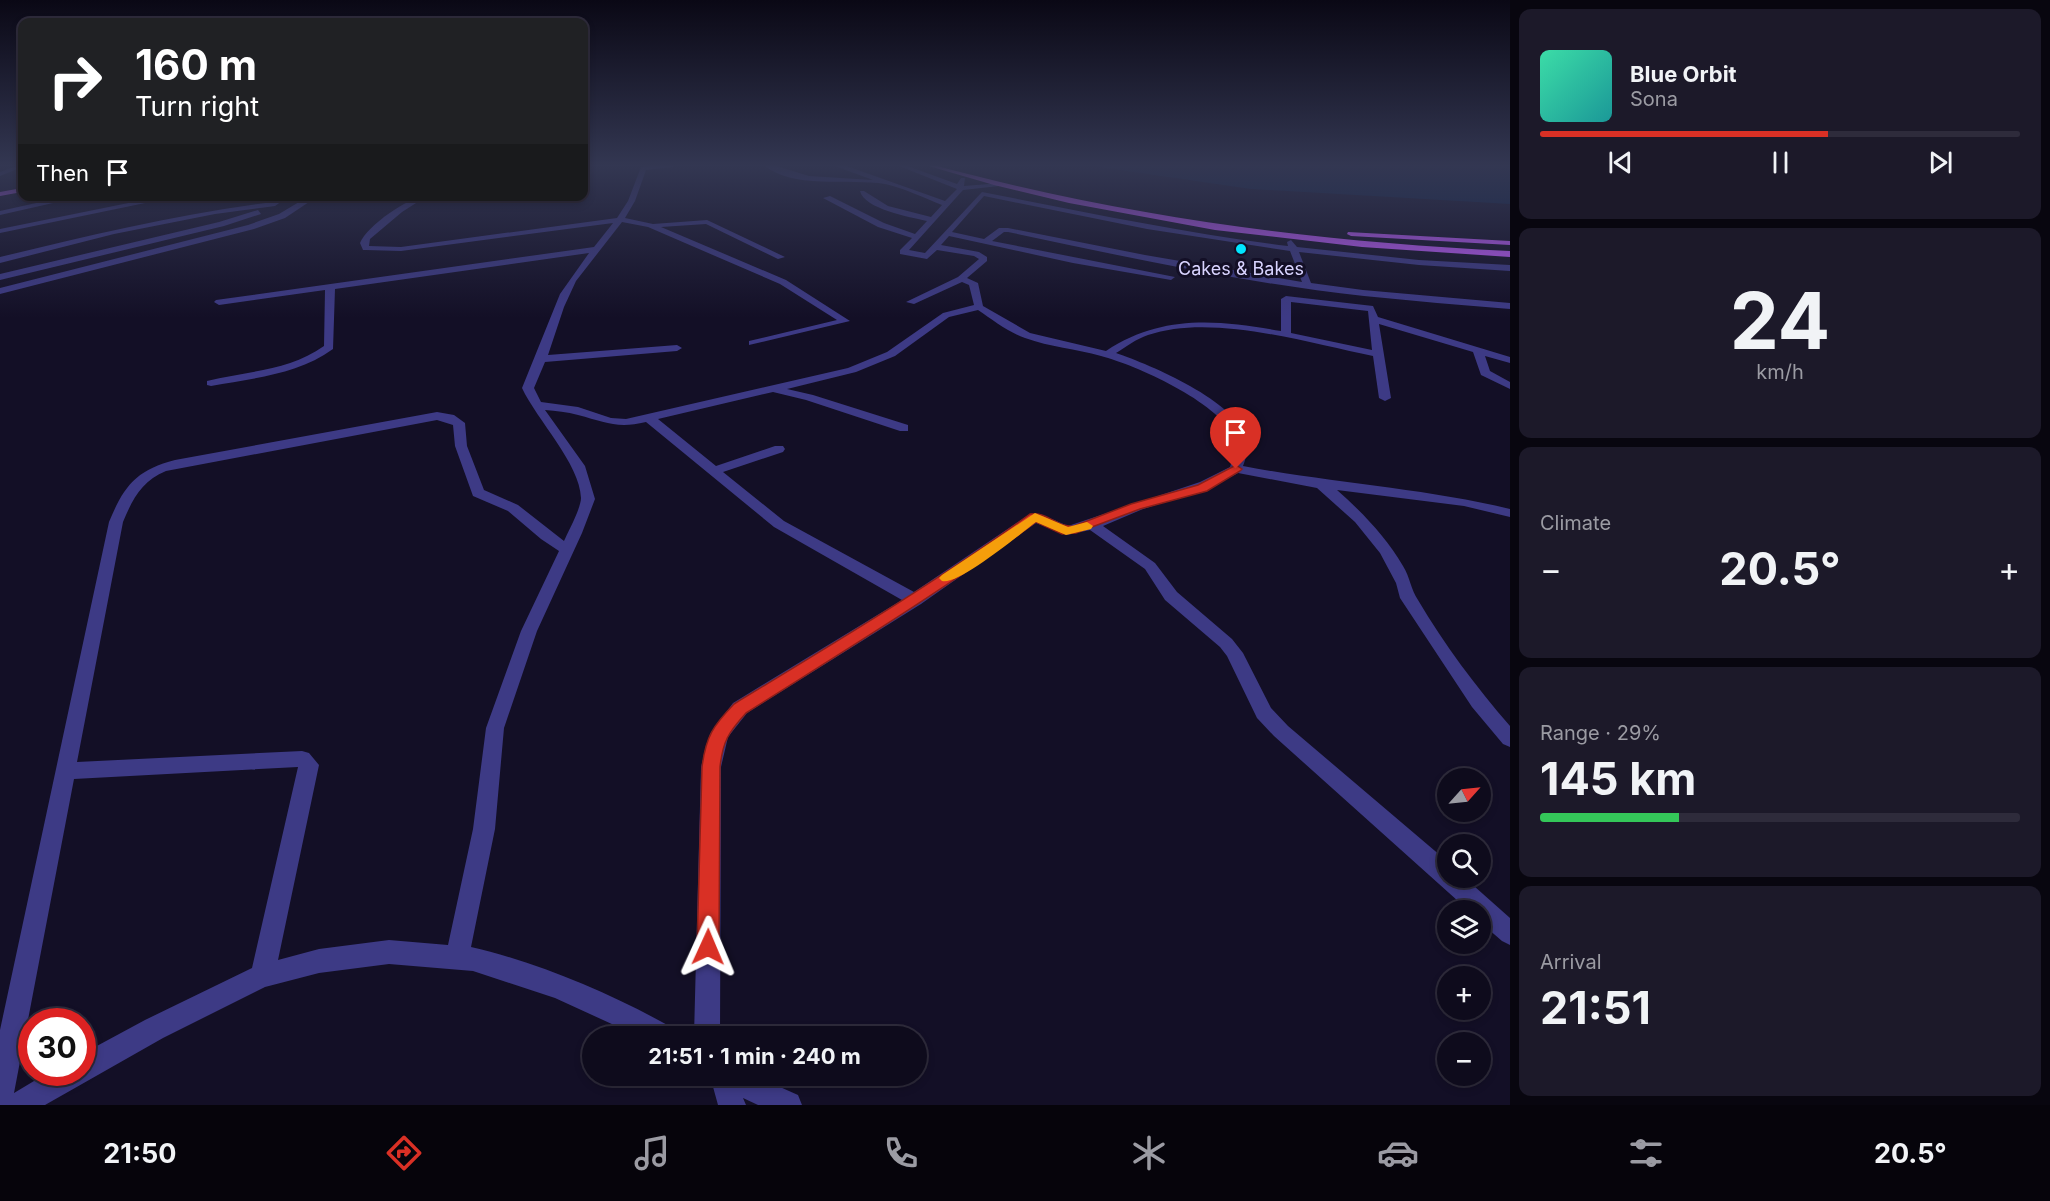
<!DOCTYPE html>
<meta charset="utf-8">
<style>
body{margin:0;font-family:Inter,sans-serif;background:#1c1929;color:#f1f3f6;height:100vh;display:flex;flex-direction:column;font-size:22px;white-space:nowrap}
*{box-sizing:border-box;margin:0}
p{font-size:20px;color:#9b9ba3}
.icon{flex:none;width:33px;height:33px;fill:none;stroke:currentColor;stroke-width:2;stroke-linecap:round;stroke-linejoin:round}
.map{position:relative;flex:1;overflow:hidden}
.sheet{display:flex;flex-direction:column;gap:9px;padding:9px;background:#08060f;width:540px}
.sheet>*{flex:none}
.guide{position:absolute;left:18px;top:18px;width:570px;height:183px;border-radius:12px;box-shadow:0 3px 9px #0003,0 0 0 2px #2e2b3b;background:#202124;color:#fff;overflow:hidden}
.needle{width:39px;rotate:63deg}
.tools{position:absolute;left:1437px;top:768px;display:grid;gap:12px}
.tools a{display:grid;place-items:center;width:54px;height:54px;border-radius:50%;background:#0e0b1c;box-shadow:0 3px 9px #0003,0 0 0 2px #2e2b3b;font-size:30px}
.speed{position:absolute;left:18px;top:1008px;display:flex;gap:12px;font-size:30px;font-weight:700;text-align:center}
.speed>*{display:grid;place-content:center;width:78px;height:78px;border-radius:50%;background:#0e0b1c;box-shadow:0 3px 9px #0003,0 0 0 2px #2e2b3b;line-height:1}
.speed .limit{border:9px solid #d22;background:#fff;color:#111}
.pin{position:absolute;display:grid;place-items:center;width:51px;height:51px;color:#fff;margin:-62px -26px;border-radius:50% 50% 50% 0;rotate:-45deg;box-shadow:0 0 6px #0007}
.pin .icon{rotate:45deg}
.me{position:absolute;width:66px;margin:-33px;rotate:1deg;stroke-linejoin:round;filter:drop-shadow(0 0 4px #0008)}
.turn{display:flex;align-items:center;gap:21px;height:126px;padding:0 18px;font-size:27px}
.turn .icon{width:78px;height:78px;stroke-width:2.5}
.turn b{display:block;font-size:42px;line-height:51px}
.then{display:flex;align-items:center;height:57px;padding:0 18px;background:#0003;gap:12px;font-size:22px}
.big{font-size:45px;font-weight:700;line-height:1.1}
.sheet .card{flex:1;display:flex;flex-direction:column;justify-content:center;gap:9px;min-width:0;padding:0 21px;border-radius:12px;background:#1c1929}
.sheet .dial{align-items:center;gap:0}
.dial b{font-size:78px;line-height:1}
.song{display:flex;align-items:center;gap:18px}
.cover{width:72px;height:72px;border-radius:9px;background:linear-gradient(135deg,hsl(160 70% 55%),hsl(180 70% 35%))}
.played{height:6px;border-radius:3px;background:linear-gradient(90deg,#d93025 60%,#2e2b3b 60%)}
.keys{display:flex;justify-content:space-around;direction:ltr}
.heat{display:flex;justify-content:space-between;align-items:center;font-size:33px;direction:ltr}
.charge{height:9px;border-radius:4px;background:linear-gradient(90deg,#34c759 29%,#2e2b3b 0)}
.trip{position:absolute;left:582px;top:1026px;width:345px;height:60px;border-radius:30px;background:#0e0b1c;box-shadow:0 3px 9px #0003,0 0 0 2px #2e2b3b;font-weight:700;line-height:60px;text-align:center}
.dock{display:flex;height:96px;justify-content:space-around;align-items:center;background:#06040b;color:#9b9ba3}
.dock .icon{width:42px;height:42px}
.dock .selected{color:#d93025}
.dock b{font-size:27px;color:#f1f3f6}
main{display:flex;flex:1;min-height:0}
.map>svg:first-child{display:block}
.water{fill:#0c2248}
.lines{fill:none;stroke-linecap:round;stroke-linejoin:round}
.minor{fill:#3d3a85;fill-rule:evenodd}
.major{fill:#c25bff;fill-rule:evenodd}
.route{fill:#d93025;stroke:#8d1f18;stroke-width:1.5}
.slow{fill:#f59e0b}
.poi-dot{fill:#00e5ff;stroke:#130f26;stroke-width:2}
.labels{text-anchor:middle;stroke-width:6;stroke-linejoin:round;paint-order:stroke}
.far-poi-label{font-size:18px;fill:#d9d4ff;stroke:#130f26}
</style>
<main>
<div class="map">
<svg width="1510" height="1105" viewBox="0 0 1510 1105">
<rect width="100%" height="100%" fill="#130f26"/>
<path class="water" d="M1078,164H1510V204L1251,189Z"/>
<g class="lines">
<path class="minor" d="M22,164V167L0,176V172Z
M675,164L673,167L646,170L635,201L625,218L653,224L707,220L785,257L778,259L706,224L661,227L786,280L850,321L749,345V341L837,320L780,284L648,227L622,222L576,281L564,307L548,355L677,345L682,348L677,351L545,362L534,388L541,402L578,407L611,418L626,419L848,368L887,352L943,313L974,305L969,285L962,282L914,304L906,302L958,277L979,259L974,256L937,250L927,259L900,254V250L912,238L878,227L823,198L830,196L884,223L915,234L927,221C910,217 864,209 860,191H864L888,206L931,217L942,205C924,198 904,188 885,184C851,178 790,190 763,164H770L809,176L873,180L835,166L814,164H841L945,201L957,189L894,164H902L957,184L961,178H965L964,186L1001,183L999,186L963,190L909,250L925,253L982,192C1084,212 1185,233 1288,246L1287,242L1291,240L1297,247L1419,260L1510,265V271L1419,265L1299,252L1311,283L1363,290L1510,303V309C1461,305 1413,301 1364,296C1244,283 1126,257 1008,232H1004L992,241L1175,277L1171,280L1073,263L949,236L941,245L979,252L987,257V261L967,278L978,283L983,306L1030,333L1106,351C1162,314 1218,320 1281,331V299L1286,296L1373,306L1378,317L1510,357V363L1485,356L1490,371L1510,382V389L1481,375L1473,352L1379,324L1391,398L1385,401L1379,398L1373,356C1308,343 1212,313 1148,335C1136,339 1126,347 1116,353C1151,365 1236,401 1247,439C1249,448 1246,458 1243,466C1332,483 1423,488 1510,509V517L1464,506L1337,490C1362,512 1386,537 1403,566C1410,577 1411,590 1418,600C1444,644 1476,687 1510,726V747L1503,744L1472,707L1400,598L1396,583L1380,553L1355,522L1317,488L1238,473L1210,488L1143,509L1103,526L1155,563L1177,592L1232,639L1243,653L1271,708L1288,726L1448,862V878H1465L1510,918V945L1502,941L1480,922V910H1468L1274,736L1257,718L1227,656L1220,647L1165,600L1145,569L1090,530L1067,535L1036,523L921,604L747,713L728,737L721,767L720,1036H694L701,767L710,734L733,703L902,600L774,527L646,422C617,429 605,422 578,415C567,412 556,411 545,410L585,466L595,499L582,533L537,631L504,728L495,829L471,947C537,962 612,994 671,1027L675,1036H638L555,998L473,971L389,964L319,973L265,987L163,1038L45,1105H0V1030L109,522C124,486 136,470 175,460L437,412L454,415L465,423L467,446L484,490L518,505L564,541C568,532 581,508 581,498C580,464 537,420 522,388L560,294L589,253L335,289L333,349C297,375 253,378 211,386L207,385V381C247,371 289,371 324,346L325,290L219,305L214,302L216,300L594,247L613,223L401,251L366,250H363L360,243C367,226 409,196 427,196L402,212L370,239L369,246L401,247L617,218L628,201L641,167ZM984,196L1147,229L1290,251L1302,282L1145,255L1008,228H999L984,239L952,232ZM1291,302L1368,311L1372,350L1291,333ZM978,310C993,320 1008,332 1025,338C1050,347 1076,349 1101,356C1136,365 1218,402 1233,436C1237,446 1233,457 1230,467L1200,482L1068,526L1040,514H1030L914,592L784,521L723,472L783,452L785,449L783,446H775L716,466L658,419L773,392L806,400L900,431H908V425L813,395L787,389L856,372L895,356L949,317ZM437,420L453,425L455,446L473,496L508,511L541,539L559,551L521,631L486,728L473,829L448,945L389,940L319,949L278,960L319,765L309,753L302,751L77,762L123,522C133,498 142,481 166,471ZM298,767L252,968L145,1020L82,1054V1072H49L14,1093L74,779Z
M68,196H84L0,215V211Z
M163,196H179L0,233V229Z
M281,196H289L275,206L215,214L114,234L0,263V257C91,235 180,214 273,202Z
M309,196H318L285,218L254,229L0,294V288L248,225L279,214Z
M258,210L261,214L224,226L0,280V274L219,222Z
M710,1076H755L798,1095L802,1105H758L743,1098L746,1105H718Z"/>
<path class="major" d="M922,164H930C1125,217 1309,241 1510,251V257L1362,247L1215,230L1069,203L994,185Z
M22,188V192L0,196V192Z
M1348,232L1510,241V245L1351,236L1347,234Z"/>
</g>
<linearGradient id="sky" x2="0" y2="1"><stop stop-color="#0a0815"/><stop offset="0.52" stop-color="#333752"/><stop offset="1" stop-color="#333752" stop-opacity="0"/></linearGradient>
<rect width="1510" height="318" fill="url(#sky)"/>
<path class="route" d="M1236,465L1242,469L1240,471L1207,491L1140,509L1076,533L1062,534L1036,522C943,591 844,651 746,713C728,733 723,741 720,767L719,947L716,954L708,957L701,954L697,947L702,767C706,736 713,726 734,704C834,643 935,583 1030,514C1046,511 1058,528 1074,526L1131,504L1198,485Z"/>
<path class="slow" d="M1035,513L1068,527L1087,522L1093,526L1091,529L1066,535L1036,522C1020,534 958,586 942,581L939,578L942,575Z"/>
<circle class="poi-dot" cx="1241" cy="249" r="6"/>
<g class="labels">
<g class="far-poi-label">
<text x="1241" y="275">Cakes &amp; Bakes</text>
</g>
</g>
</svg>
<div class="tools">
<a><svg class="needle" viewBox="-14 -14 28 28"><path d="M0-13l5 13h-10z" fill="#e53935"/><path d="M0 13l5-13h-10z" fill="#9b9ba3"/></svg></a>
<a><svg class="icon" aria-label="search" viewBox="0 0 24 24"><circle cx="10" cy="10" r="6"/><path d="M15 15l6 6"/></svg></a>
<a><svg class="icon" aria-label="layers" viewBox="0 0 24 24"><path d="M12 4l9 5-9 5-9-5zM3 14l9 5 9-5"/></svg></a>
<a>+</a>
<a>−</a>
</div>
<div class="speed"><div class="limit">30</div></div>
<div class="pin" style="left:1236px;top:469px;background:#d93025"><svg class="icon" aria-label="arrive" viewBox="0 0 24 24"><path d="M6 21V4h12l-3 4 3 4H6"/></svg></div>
<svg class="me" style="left:708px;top:947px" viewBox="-20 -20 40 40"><path d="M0-17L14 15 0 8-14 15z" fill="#d93025" stroke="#fff" stroke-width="4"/></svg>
<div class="trip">21:51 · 1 min · 240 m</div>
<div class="guide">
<div class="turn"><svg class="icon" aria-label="right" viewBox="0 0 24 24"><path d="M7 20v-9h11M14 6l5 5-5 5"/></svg><div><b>160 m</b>Turn right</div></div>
<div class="then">Then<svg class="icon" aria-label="arrive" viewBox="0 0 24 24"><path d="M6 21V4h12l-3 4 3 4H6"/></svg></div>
</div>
</div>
<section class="sheet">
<div class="card">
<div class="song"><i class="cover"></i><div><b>Blue Orbit</b><p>Sona</p></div></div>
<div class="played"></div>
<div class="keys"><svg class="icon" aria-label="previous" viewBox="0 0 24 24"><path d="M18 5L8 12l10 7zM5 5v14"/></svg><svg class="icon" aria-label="pause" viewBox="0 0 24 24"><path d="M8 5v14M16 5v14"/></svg><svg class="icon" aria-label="next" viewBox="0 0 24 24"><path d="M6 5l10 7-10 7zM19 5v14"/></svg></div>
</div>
<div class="card dial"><b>24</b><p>km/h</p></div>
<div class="card"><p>Climate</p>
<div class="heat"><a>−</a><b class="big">20.5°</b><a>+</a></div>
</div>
<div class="card"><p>Range · 29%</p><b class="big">145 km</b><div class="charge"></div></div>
<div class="card"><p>Arrival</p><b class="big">21:51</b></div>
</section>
</main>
<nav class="dock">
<b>21:50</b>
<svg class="icon selected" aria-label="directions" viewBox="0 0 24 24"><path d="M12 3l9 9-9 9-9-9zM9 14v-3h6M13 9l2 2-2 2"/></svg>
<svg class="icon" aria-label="music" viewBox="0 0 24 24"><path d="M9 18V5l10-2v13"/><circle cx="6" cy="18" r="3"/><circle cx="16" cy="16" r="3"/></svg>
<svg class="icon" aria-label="phone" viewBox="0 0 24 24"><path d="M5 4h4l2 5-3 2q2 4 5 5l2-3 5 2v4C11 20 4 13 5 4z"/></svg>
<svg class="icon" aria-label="climate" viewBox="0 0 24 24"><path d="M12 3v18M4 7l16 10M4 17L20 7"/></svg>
<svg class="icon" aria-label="car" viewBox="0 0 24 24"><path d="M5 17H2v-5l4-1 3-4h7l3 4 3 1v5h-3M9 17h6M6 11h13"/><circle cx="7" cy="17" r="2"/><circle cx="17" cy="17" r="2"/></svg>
<svg class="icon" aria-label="filters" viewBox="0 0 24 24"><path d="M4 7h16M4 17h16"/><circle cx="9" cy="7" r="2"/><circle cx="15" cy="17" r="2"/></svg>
<b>20.5°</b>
</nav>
